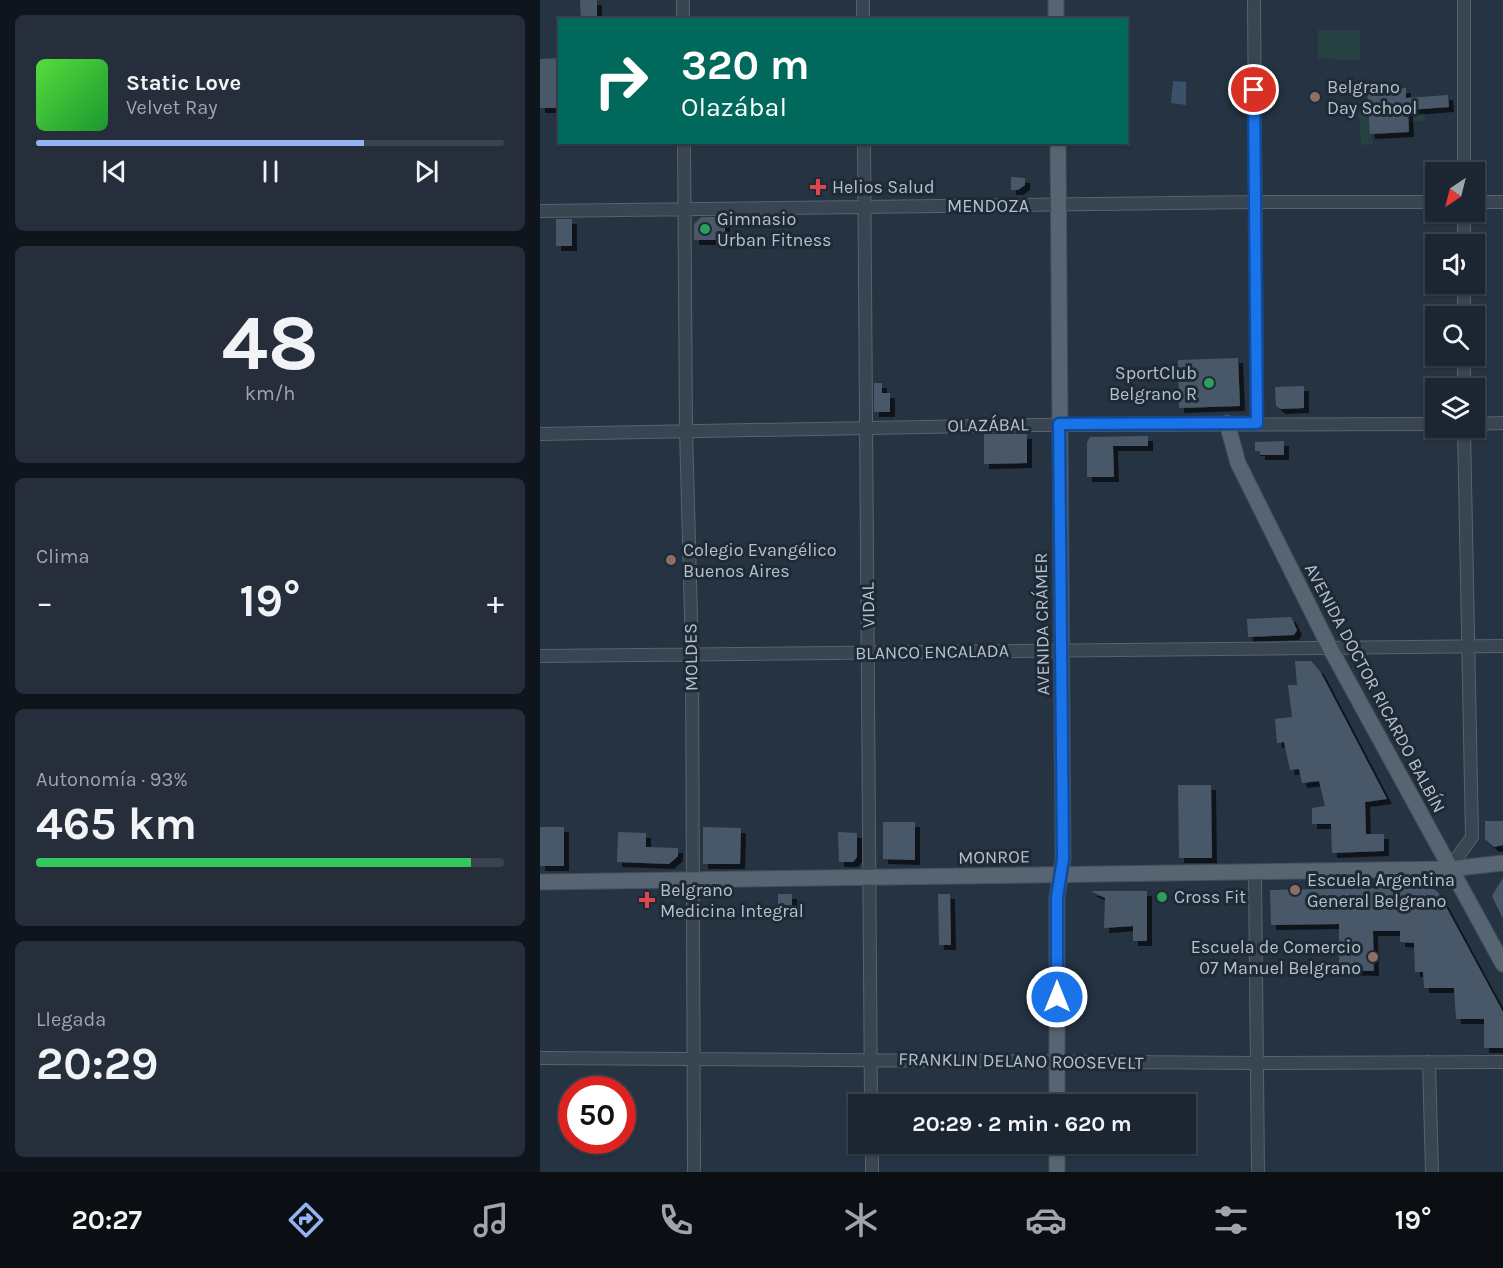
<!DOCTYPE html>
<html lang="es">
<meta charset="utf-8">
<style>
body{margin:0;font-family:Karla,sans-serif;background:#252e3a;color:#f1f3f6;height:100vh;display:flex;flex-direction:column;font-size:22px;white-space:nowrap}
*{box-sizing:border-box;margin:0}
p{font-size:20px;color:#a0a5ac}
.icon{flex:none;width:33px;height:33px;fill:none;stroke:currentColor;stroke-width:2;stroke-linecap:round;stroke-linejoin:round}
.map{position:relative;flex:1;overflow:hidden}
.sheet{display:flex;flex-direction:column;gap:15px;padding:15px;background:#0f151c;width:540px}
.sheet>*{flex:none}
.banner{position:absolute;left:18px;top:18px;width:570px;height:126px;border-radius:0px;box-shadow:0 2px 4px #0004,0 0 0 2px #3a434d;background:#00695c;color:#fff;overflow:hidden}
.needle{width:39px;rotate:215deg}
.buttons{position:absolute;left:885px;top:162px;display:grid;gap:12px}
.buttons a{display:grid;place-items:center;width:60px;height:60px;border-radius:0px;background:#1c2632;box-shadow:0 2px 4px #0004,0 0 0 2px #3a434d;font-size:30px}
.speed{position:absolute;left:18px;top:1076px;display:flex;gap:12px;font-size:30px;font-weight:700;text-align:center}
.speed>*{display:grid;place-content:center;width:78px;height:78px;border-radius:50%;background:#1c2632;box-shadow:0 2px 4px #0004,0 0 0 2px #3a434d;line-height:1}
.speed .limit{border:9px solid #d22;background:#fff;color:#111}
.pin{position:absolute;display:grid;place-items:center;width:51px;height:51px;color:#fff;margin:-26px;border:3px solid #fff;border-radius:50%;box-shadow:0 2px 6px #0007}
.me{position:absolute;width:66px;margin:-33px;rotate:0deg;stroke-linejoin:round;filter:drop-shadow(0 0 4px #0008)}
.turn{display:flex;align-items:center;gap:21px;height:126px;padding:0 24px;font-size:27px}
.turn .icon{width:78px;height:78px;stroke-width:2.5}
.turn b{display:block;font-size:42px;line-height:51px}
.big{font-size:45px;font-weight:700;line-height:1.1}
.sheet .tile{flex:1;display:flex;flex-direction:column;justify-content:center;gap:9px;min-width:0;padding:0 21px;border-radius:9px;background:#252e3a}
.sheet .dial{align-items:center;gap:0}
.dial b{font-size:78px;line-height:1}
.song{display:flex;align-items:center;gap:18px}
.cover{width:72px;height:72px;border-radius:9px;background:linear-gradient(135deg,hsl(110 70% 55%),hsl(130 70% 35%))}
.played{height:6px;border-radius:3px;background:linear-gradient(90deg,#95b2f1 70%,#3a434d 70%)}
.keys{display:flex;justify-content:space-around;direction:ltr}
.heat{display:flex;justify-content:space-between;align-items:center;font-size:33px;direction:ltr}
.charge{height:9px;border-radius:4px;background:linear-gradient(90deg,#34c759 93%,#3a434d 0)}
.trip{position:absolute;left:308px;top:1094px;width:348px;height:60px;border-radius:0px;background:#1c2632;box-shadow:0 2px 4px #0004,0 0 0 2px #3a434d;font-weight:700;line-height:60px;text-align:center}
.menu{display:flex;height:96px;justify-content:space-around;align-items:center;background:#0b0f14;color:#a0a5ac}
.menu .icon{width:42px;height:42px}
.menu .selected{color:#95b2f1}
.menu b{font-size:27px;color:#f1f3f6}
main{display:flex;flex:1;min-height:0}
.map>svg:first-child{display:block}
.green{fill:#274142}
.water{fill:#3a526b}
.building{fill:#495968;filter:url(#shadow)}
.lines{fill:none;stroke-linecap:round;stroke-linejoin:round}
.minor-casing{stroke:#57636e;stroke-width:14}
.major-casing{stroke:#434e5a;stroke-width:17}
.minor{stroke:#394551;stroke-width:12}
.major{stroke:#576471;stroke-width:15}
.route-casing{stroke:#114b97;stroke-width:15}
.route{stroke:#1a73e8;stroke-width:10}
.education-dot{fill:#8d6e63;stroke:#1e2a36;stroke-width:2}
.health-dot{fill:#e0444e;stroke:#1e2a36;stroke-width:2}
.leisure-dot{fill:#2e9e5b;stroke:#1e2a36;stroke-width:2}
.labels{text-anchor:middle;stroke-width:6;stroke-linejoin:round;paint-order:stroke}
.poi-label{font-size:18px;fill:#b6c0cb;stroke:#1e2a36;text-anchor:start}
.street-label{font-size:18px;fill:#b6c0cb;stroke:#1e2a36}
</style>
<main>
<section class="sheet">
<div class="tile">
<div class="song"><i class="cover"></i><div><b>Static Love</b><p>Velvet Ray</p></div></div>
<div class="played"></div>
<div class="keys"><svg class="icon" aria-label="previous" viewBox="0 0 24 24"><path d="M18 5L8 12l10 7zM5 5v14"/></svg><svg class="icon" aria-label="pause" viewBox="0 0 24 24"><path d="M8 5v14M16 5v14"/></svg><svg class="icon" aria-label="next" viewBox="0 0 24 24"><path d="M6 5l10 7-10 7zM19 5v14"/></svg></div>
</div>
<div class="tile dial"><b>48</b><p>km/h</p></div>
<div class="tile"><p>Clima</p>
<div class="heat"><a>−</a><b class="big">19°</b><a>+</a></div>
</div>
<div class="tile"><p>Autonomía · 93%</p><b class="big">465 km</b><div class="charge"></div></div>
<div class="tile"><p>Llegada</p><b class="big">20:29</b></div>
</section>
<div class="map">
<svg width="963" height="1172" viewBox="0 0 963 1172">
<defs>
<filter id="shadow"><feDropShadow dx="5" dy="5" stdDeviation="0" flood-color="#0009"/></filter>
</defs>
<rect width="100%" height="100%" fill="#253342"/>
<path class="green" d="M778,30H820V60L778,59Z
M882,108L886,121L829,123L833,144L821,145L819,113Z"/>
<path class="water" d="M633,81L646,82V105L631,103Z"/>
<path class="building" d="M40,0H57V20H41Z
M20,58V108H0V59Z
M866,88V98L908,95L909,107L868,110L869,132L830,134L827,91Z
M471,177L485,178V185L478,190H471Z
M161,217H185V240H154V224Z
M16,219H32V246H16Z
M698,358L700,406L639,408L638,360Z
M334,383H342V393H350V412H334Z
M764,386V408L741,409L736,406L735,387Z
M444,434H487V463L444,464Z
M608,436V446H573L574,477H547V442L550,437Z
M744,441V455H720V451H715V442Z
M751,617L757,630L754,635L708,637L707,619Z
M755,661H771L780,671L847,799L825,802L826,834H844V851L792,853L791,824H772V808L785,806L779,781L762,783L759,769L750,770L744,742L737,743L735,719L752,717L748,685H757Z
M638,785H671L672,858H639Z
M945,821H963V845L954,847L945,839Z
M343,822H375V860L343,859Z
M0,827H24V866H0Z
M163,827L201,828L200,864H163Z
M78,832L106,833V847L138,848V856L129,864L77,862Z
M298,832L317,833V857L313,862H299Z
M963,878V919L952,896Z
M891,887L898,892L963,1012V1048H944V1019H916L914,988H884L883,972H875L874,943L860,942V931H833L834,971L799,970V924L731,925L730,890Z
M551,891H607V941H593V926L564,928L565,898Z
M238,894H252V908H238Z
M398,894H410L411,945H399Z"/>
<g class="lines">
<g class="minor-casing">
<path id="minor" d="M143,0V20
M323,0V20
M714,0L717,423
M924,0V172
M144,142L146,429L152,655L154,1172
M324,142L331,1104
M934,202H963
M0,211L715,202H896
M924,244V212
M924,316V284
M924,388V356
M934,424L963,423
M0,434L486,425L896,424
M0,656L963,646
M909,869L932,837L924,428
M715,873L718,1172
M0,1058L716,1063L963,1062
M889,1062L892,1172
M332,1143V1172"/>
</g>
<g class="major-casing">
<path id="major" d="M516,0V20
M687,423L698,463L790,648L963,964
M0,882L909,869L963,863
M517,1104V897L523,859L518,142
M517,1143V1172"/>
</g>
<use href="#minor" class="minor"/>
<use href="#major" class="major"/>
</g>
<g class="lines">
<g class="route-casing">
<path id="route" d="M517,997V897L523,859L519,424L717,423L714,90"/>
</g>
<use href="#route" class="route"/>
</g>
<g class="education-dot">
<circle cx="775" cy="97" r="6"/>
<circle cx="131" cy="560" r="6"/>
<circle cx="755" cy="890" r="6"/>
<circle cx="833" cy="957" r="6"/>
</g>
<g class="health-dot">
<path d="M275 178h6v6h6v6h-6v6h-6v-6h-6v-6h6z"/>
<path d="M104 891h6v6h6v6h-6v6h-6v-6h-6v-6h6z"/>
</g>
<g class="leisure-dot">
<circle cx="165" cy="229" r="6"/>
<circle cx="669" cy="383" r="6"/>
<circle cx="622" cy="897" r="6"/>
</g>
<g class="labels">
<g class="poi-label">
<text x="787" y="93">Belgrano<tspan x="787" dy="21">Day School</tspan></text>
<text x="292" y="193">Helios Salud</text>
<text x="177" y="225">Gimnasio<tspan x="177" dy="21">Urban Fitness</tspan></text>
<text x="657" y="379" text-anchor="end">SportClub<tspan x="657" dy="21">Belgrano R</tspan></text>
<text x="143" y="556">Colegio Evangélico<tspan x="143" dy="21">Buenos Aires</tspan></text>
<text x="767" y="886">Escuela Argentina<tspan x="767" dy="21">General Belgrano</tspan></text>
<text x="120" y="896">Belgrano<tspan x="120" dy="21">Medicina Integral</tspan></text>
<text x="634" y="903">Cross Fit</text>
<text x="821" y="953" text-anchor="end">Escuela de Comercio<tspan x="821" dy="21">07 Manuel Belgrano</tspan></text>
</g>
<g class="street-label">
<text x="448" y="212">MENDOZA</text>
<text transform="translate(448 425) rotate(-1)" y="6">OLAZÁBAL</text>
<text transform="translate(328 605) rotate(-91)" y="6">VIDAL</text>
<text transform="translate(502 624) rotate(-91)" y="6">AVENIDA CRÁMER</text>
<text transform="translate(392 652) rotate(-1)" y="6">BLANCO ENCALADA</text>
<text transform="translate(151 657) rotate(-91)" y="6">MOLDES</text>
<text transform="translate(835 688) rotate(62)" y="6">AVENIDA DOCTOR RICARDO BALBÍN</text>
<text transform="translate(454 857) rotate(-1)" y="6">MONROE</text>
<text transform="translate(481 1061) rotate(1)" y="6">FRANKLIN DELANO ROOSEVELT</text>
</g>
</g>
</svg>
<div class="buttons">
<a><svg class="needle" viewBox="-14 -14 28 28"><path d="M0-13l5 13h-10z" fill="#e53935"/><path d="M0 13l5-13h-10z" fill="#a0a5ac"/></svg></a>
<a><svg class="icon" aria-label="sound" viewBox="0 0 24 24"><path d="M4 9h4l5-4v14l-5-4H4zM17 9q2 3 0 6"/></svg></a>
<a><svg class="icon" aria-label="search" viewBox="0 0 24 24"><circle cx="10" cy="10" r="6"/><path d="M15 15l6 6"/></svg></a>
<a><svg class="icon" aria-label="layers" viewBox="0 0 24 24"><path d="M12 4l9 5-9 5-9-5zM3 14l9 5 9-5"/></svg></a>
</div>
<div class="speed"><div class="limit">50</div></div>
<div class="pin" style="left:714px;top:90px;background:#d93025"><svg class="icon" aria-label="arrive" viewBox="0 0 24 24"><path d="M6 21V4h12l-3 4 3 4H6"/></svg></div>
<svg class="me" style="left:517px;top:997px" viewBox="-20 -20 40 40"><circle r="17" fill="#1a73e8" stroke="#fff" stroke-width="3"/><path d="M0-11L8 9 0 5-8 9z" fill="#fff"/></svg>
<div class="trip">20:29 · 2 min · 620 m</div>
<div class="banner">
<div class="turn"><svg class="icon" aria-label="right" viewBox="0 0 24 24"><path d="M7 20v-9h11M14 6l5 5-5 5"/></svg><div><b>320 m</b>Olazábal</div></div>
</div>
</div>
</main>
<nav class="menu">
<b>20:27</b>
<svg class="icon selected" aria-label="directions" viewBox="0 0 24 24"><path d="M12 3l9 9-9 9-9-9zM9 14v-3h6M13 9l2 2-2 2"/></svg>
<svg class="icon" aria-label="music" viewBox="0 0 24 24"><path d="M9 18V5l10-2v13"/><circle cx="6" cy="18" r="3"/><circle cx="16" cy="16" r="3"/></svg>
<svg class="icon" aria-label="phone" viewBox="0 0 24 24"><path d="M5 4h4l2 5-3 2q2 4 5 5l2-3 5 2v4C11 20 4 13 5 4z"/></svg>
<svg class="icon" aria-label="climate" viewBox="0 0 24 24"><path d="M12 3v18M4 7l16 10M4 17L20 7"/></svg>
<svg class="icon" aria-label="car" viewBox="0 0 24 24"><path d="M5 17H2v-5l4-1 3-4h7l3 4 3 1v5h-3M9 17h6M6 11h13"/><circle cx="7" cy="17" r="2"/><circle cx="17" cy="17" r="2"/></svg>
<svg class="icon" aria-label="filters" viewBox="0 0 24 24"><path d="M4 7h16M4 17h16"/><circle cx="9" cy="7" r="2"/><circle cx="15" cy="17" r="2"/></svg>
<b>19°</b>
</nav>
